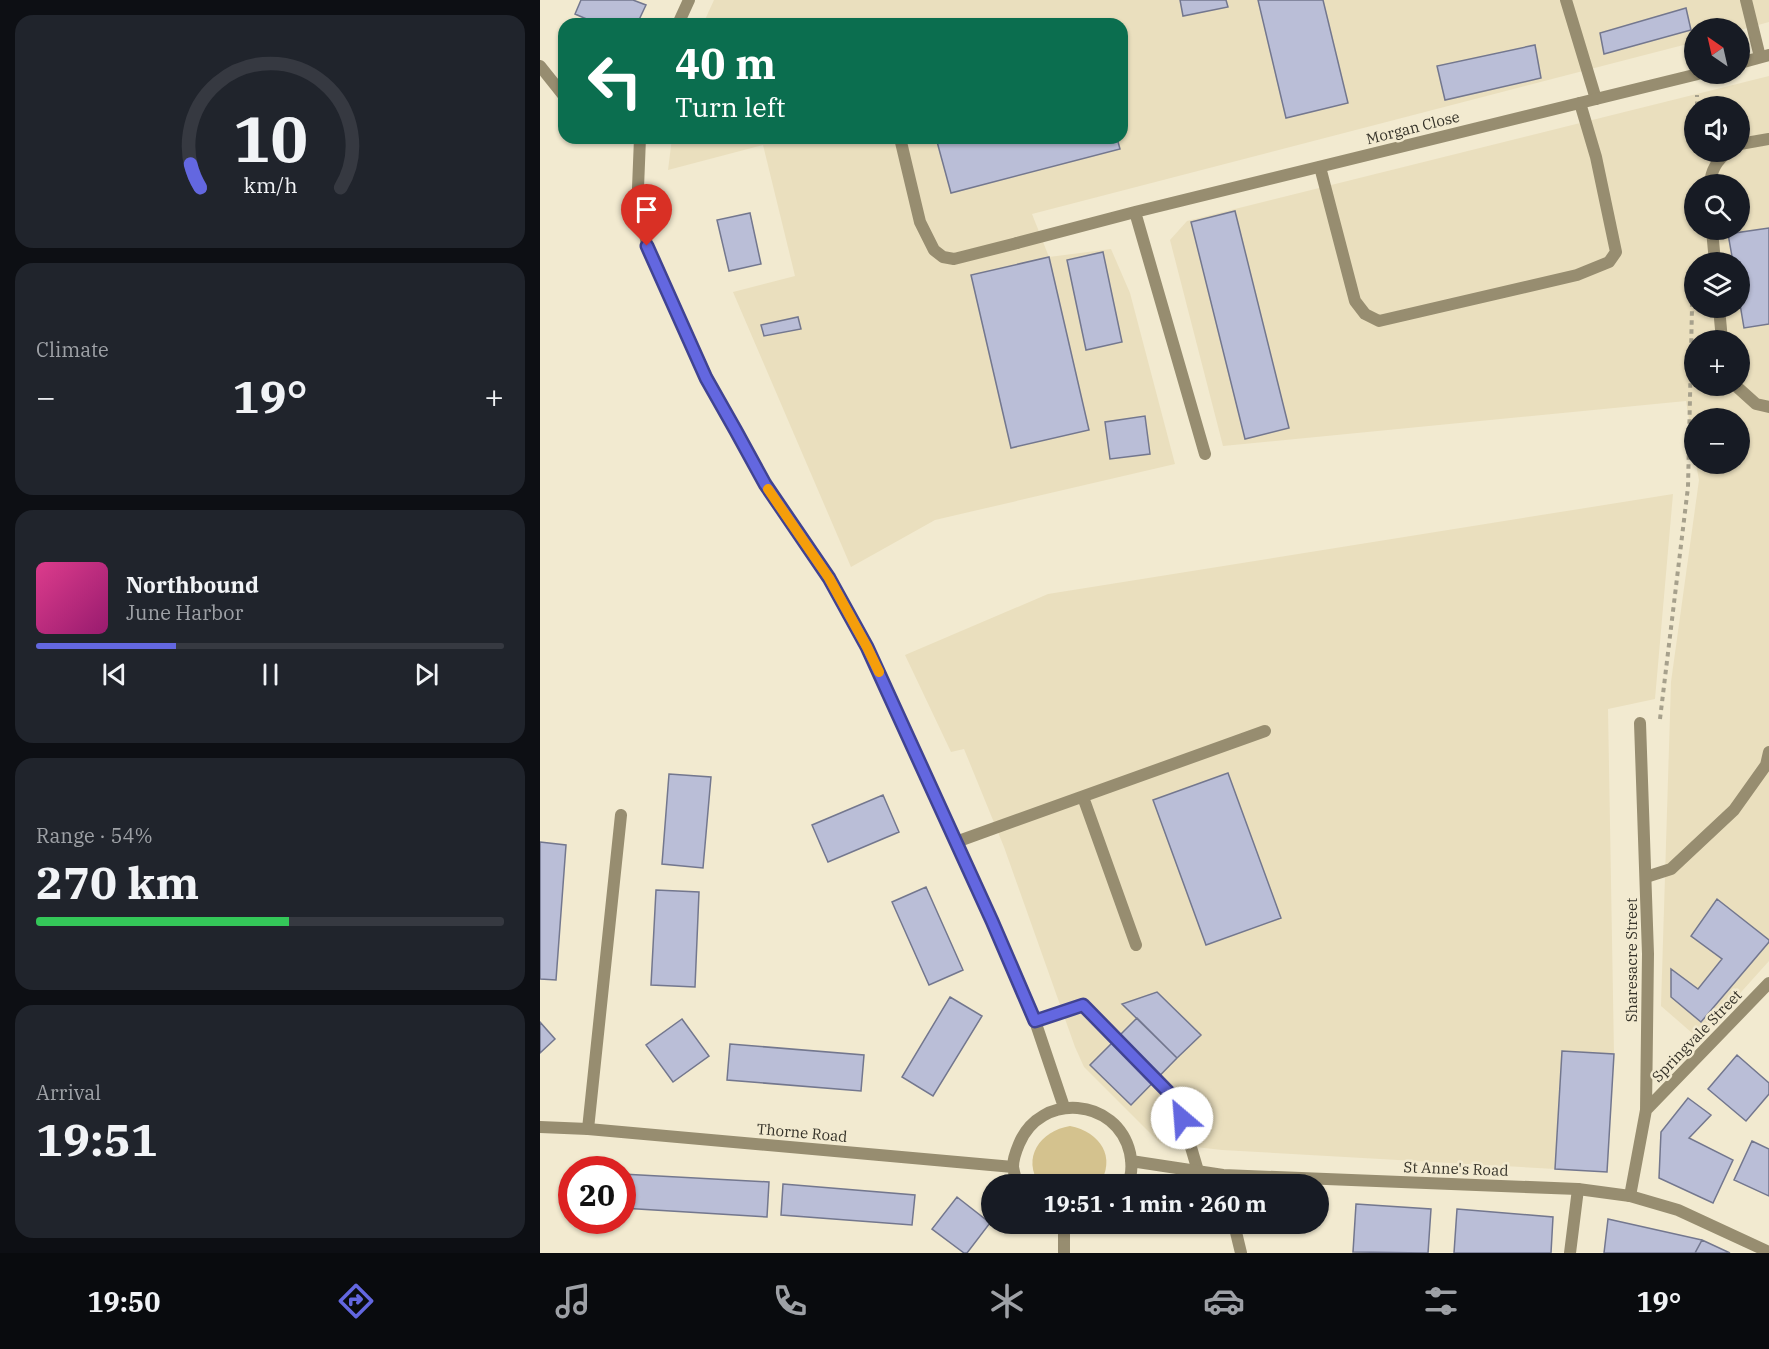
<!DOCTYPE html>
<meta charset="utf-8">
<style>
body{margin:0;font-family:"IBM Plex Serif",serif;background:#20242c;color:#f1f3f6;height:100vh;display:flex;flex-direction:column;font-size:22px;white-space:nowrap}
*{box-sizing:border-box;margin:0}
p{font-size:20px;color:#9ea1a6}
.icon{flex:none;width:33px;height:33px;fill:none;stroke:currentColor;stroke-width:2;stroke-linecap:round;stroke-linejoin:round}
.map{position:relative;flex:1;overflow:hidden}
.side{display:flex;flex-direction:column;gap:15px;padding:15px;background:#0d0f14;width:540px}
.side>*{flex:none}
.hud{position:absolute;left:18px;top:18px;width:570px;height:126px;border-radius:18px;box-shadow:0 2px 4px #0004;background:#0b6e4f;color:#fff;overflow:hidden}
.needle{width:39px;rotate:326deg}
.controls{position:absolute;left:1144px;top:18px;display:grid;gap:12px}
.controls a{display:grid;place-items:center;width:66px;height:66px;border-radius:50%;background:#171b24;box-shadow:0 2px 4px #0004;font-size:30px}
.speed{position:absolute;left:18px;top:1156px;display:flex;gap:12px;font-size:30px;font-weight:700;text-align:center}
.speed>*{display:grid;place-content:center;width:78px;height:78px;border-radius:50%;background:#171b24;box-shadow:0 2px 4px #0004;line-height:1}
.speed .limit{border:9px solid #d22;background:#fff;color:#111}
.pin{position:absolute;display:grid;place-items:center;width:51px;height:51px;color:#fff;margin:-62px -26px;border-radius:50% 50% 50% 0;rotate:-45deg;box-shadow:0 0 6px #0007}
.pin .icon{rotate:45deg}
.me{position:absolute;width:66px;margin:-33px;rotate:333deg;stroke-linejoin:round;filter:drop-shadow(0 0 4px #0008)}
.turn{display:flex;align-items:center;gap:21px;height:126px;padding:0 18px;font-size:27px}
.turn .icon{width:78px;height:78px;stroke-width:2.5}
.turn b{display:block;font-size:42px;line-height:51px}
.big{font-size:45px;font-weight:700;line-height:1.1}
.side .tile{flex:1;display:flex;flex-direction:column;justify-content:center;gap:9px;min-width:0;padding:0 21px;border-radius:18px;background:#20242c}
.side .dial{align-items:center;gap:0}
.dial svg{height:156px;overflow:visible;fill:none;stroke:#363941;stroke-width:7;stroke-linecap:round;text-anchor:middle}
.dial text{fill:#f1f3f6;stroke:none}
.song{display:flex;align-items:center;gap:18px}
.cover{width:72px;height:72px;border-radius:9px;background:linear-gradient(135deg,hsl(330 70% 55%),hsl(320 70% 35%))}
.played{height:6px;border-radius:3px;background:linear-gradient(90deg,#6367e0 30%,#363941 30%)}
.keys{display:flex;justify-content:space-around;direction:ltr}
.heat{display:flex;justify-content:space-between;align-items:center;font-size:33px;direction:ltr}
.charge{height:9px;border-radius:4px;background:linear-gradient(90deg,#34c759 54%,#363941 0)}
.trip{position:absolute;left:441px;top:1174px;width:348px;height:60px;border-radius:30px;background:#171b24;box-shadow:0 2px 4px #0004;font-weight:700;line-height:60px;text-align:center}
.dock{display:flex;height:96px;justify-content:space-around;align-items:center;background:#090b0e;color:#9ea1a6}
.dock .icon{width:42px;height:42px}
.dock .current{color:#6367e0}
.dock b{font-size:27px;color:#f1f3f6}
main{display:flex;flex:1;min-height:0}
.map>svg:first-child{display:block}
.built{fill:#eadfbe;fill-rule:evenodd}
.green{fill:#d4c28e}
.building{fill:#babed7;stroke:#73778e;stroke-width:1.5}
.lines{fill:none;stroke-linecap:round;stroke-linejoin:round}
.path{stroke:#a6a08c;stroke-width:4;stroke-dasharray:4.5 4.5;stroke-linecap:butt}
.service{stroke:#978d70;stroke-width:12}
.minor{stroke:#978d70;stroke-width:12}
.tertiary{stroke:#978d70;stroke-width:12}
.route-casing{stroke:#404392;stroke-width:15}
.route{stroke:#6367e0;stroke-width:10}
.slow{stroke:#f59e0b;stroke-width:10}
.labels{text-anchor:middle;stroke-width:5;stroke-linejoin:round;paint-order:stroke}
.street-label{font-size:15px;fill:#353228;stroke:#f2ead0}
</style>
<main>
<section class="side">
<div class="tile dial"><svg viewBox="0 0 100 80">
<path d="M14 69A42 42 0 1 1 86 69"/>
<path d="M14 69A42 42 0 0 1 9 57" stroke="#6367e0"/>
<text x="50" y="56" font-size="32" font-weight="700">10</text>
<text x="50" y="72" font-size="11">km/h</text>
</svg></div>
<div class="tile"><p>Climate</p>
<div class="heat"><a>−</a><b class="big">19°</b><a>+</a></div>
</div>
<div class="tile">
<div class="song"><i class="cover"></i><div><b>Northbound</b><p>June Harbor</p></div></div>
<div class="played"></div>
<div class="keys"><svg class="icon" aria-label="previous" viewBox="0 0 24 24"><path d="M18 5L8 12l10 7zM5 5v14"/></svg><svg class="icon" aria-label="pause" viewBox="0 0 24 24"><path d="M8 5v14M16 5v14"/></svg><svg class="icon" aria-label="next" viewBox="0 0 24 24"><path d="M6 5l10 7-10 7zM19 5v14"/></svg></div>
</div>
<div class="tile"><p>Range · 54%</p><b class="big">270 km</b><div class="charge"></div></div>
<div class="tile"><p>Arrival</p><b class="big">19:51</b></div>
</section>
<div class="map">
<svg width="1229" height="1253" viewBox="0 0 1229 1253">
<rect width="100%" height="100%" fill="#f2ead0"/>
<path class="built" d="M174,0H1229V22L1200,30L1155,28V42L492,214L509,257L571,249L590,293L635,464L395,520L311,567L193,292L255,276L223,145L128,170L132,138H582V24H163Z
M1229,76V961L1159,1039L1121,1006L1131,682L1159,480L1156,464H1200V418H1155V456L1146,401L683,446L630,240L647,221ZM1155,106H1200V152H1155ZM1155,184H1200V230H1155ZM1155,262H1200V308H1155ZM1155,340H1200V386H1155Z
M1133,494L1115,699L1068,709L1074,1054L1015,1169L682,1150L620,1143L544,1067L535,1047L464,847L424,749L411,752L365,655L508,594Z"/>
<path class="green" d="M530,1126C560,1132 577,1157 559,1185H500C481,1158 500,1131 530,1126Z"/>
<path class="building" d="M41,0H93L106,5L97,24H58L35,14Z
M640,0H686L688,7L643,16Z
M718,0H783L808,103L746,118Z
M1146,8L1151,30L1064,54L1060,33Z
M995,45L1001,78L905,100L897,66Z
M396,138H577L580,149L411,193Z
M695,211L749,428L705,439L651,222Z
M210,213L221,264L189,271L177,220Z
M1229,228V324L1204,328L1200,304V262H1193L1188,234Z
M563,252L582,342L546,350L527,260Z
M509,257L549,430L471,448L431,275Z
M258,317L261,329L224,336L221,325Z
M605,416L610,454L570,459L565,422Z
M688,773L741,918L666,945L613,800Z
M129,774L171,777L163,868L122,864Z
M343,795L359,832L288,862L272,825Z
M0,842L26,845L16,980L0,979Z
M386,887L423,970L389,985L352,902Z
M116,890L159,892L155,987L111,985Z
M1177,899L1229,940V942L1161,1022L1131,997V969L1158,989L1182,959L1151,936Z
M617,992L661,1035L637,1058L582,1004Z
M410,997L442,1016L393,1096L362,1077Z
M597,1018L637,1058L591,1105L550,1065Z
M142,1019L169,1056L133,1082L106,1045Z
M0,1022L15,1039L0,1053Z
M190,1044L324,1055L321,1091L187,1080Z
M1022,1051L1074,1054L1067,1172L1015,1169Z
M1197,1055L1229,1083V1094L1206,1121L1168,1089Z
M1148,1098L1171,1115L1149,1138L1193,1160L1173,1203L1119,1178L1121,1132Z
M1212,1141L1229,1149V1196L1194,1180Z
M82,1174L229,1182L227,1217L82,1208Z
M243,1184L375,1195L372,1225L241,1215Z
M417,1197L450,1223L427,1253H424L392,1229Z
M816,1204L891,1209L888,1253L813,1252Z
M917,1209L1013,1217L1011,1253H914Z
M1068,1219L1162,1240L1155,1253H1064Z
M1162,1240L1190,1253H1155Z"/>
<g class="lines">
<path class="path" d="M1157,106V95
M1154,220L1155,197
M1120,719L1148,487L1153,263"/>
<path class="service" d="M1026,0L1056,99
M1206,0L1220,57
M360,138L380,222L394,250L403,257L414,259L477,243
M1200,144L1229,139
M780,167L815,301L825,314L839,321L1037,275L1069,262L1076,252L1056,157L1040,103
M1170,184C1171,170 1177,160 1188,152
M1172,230L1175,262
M1179,308L1182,340
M1196,386L1216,404L1229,407
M543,797L596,945
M416,842L725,731
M1106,877L1131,869L1194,810L1226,765L1229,752
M495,1021L543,1005L637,1100L658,1171"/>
<path class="minor" d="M1200,63L1229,55
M0,66L24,96
M595,212L665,454
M477,243L595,212L1158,74
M1106,1110L1229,983
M48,1129L81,815
M1090,1196L1106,1110L1108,954L1100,723
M694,1224L701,1253
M1030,1253L1038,1189"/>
<path class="tertiary" d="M138,24L149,0
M100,138L98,188L107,246L167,378L225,484L289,578L327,647L452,921L495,1021L524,1107
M0,1127L48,1129L473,1167
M591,1161L683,1175L1038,1189L1090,1196L1138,1210L1229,1252
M477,1185C476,1179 474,1173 473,1167C473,1159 476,1151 479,1144C500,1092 577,1097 590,1153C592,1163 592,1176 587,1185
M524,1224V1253"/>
</g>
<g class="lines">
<g class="route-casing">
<path id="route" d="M107,246L166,378L196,431L225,484L289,578L327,647L452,921L495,1021L543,1005L637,1101L642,1118"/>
</g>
<use href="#route" class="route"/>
<path class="slow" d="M228,489L289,578L327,647L339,672"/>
</g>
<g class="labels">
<g class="street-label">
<text transform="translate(873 128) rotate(-14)" y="5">Morgan Close</text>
<text transform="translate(1092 960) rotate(-90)" y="5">Sharesacre Street</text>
<text transform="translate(1157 1036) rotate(-46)" y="5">Springvale Street</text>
<text transform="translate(262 1133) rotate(5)" y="5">Thorne Road</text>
<text transform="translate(916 1169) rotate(2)" y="5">St Anne's Road</text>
</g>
</g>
</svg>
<div class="controls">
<a><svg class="needle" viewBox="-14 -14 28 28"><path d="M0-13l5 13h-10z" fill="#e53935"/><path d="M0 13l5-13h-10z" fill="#9ea1a6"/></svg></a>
<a><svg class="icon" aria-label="sound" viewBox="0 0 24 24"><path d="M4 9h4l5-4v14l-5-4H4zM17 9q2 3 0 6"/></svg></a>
<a><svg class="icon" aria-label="search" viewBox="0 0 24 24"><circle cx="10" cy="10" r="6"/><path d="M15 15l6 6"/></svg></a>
<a><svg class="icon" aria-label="layers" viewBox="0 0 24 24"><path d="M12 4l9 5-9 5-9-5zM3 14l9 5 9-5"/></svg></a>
<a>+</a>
<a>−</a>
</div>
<div class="speed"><div class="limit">20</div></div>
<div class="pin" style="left:107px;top:246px;background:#d93025"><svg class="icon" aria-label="arrive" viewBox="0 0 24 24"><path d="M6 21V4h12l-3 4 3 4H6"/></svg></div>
<svg class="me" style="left:642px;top:1118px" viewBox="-20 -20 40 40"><circle r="19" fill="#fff"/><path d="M0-13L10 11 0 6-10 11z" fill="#6367e0"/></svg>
<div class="trip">19:51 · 1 min · 260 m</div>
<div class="hud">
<div class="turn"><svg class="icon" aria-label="left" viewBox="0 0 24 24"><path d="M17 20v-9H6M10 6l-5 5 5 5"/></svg><div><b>40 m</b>Turn left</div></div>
</div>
</div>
</main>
<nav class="dock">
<b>19:50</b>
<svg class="icon current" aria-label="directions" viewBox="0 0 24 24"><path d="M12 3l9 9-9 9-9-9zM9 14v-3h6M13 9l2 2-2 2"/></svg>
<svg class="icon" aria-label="music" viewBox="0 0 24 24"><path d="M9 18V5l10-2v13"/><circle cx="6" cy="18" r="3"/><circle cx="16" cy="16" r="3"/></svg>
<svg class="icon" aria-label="phone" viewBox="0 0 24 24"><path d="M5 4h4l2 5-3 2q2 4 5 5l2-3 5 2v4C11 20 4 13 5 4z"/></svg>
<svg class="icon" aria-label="climate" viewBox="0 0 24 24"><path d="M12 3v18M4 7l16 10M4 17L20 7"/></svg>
<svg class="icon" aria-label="car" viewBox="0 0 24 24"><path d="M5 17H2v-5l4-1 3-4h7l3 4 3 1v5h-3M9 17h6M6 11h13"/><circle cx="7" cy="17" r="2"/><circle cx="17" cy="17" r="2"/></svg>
<svg class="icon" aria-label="filters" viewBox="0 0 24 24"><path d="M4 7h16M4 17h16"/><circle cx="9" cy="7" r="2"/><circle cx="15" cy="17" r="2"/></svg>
<b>19°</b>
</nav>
